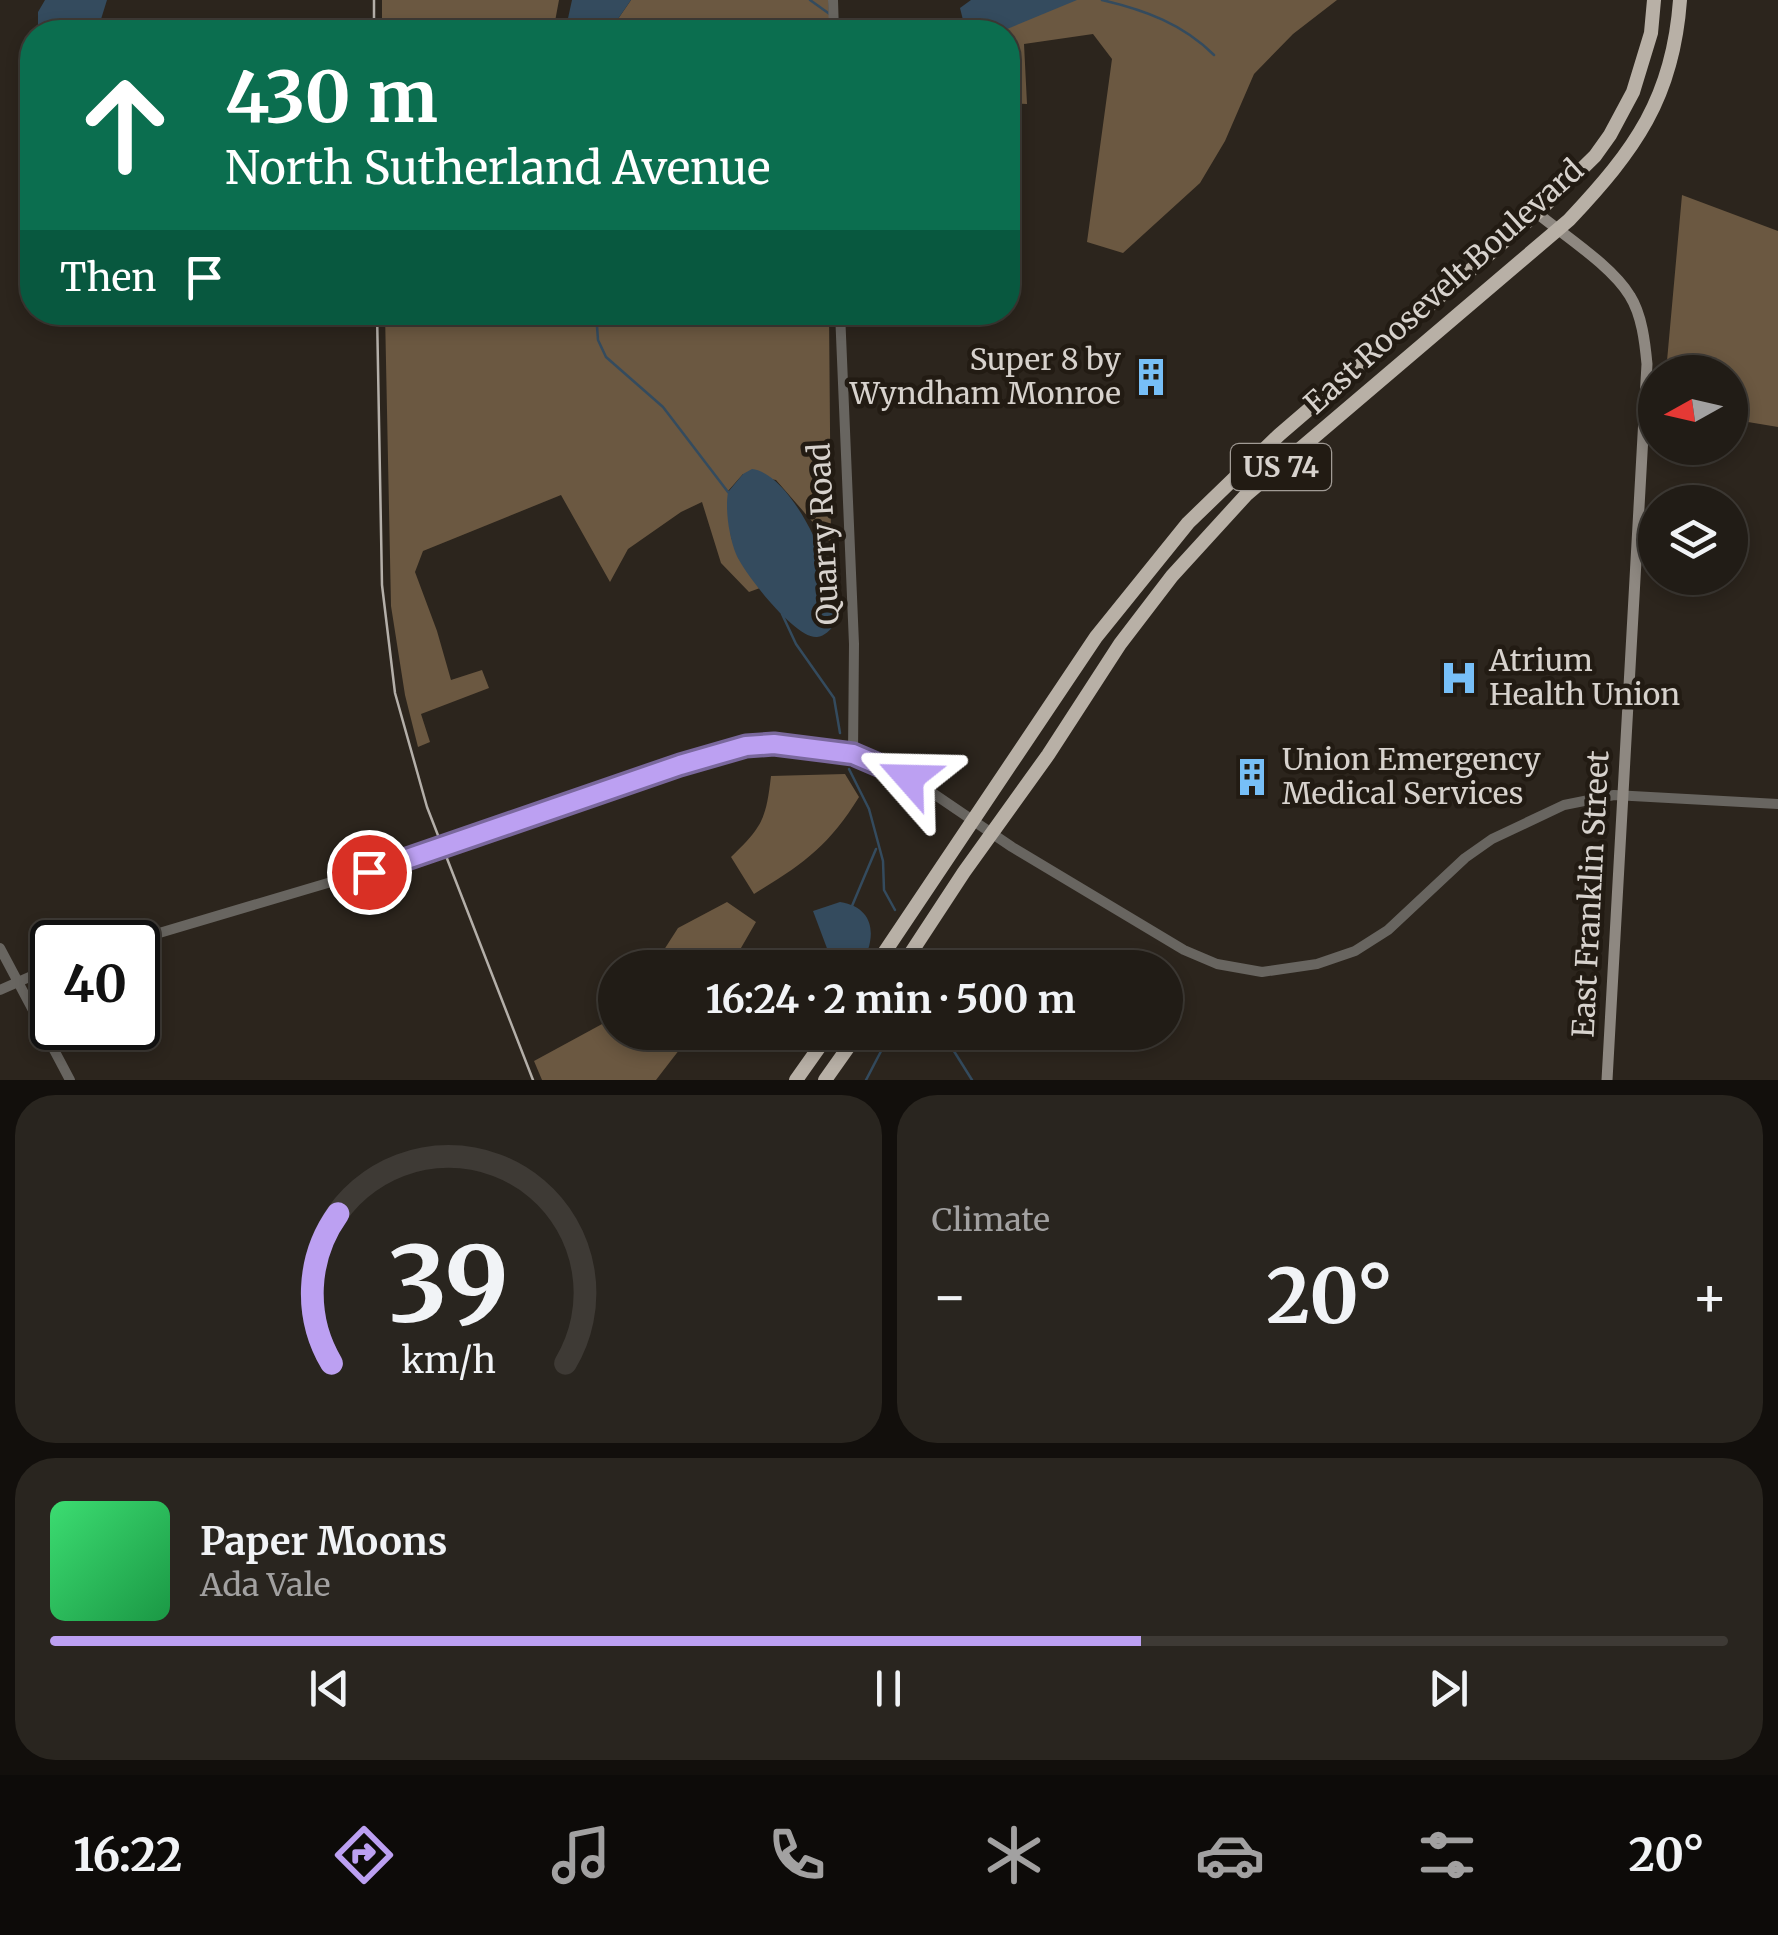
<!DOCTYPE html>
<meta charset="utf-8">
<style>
body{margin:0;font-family:Merriweather,serif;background:#29251f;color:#f1f3f6;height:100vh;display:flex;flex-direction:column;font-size:38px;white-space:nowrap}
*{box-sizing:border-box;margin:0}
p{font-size:32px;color:#a2a1a1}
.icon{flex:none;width:55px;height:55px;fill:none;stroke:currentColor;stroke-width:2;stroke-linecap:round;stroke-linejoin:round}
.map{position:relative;height:1080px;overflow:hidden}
.panel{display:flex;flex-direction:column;gap:15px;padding:15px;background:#120f0c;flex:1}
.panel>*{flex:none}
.banner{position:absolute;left:20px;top:20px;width:1000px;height:305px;border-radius:40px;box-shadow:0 5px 15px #0003,0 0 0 2px #3e3a35;background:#0b6e4f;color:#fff;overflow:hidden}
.needle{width:65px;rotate:262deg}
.fabs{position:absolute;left:1638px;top:355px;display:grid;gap:20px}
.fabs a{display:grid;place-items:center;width:110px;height:110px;border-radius:50%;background:#211c16;box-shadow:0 5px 15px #0003,0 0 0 2px #3e3a35;font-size:50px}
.speed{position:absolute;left:30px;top:920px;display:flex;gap:20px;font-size:50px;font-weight:700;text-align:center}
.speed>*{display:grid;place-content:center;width:130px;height:130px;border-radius:50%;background:#211c16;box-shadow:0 5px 15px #0003,0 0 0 2px #3e3a35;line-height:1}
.speed .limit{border:5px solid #111;border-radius:15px;background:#fff;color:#111}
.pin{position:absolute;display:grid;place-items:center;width:85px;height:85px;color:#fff;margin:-42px;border:5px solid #fff;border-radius:50%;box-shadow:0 2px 10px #0007}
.me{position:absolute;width:110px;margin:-55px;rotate:295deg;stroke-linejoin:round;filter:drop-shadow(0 0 8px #0008)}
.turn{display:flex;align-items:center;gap:35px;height:210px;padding:0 40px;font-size:45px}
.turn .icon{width:130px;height:130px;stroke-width:2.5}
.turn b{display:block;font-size:70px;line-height:85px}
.then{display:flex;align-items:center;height:95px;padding:0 40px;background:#0003;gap:20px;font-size:38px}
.big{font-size:75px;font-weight:700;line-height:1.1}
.panel .widget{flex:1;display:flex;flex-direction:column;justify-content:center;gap:15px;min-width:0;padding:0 35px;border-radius:40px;background:#29251f}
.panel .dial{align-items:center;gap:0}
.dial svg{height:260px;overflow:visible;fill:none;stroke:#3e3a35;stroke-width:7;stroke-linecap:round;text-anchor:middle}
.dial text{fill:#f1f3f6;stroke:none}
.song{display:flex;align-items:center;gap:30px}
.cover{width:120px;height:120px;border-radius:15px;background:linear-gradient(135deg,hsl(140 70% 55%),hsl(140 70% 35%))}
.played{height:10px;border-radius:5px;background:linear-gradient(90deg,#bca0f2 65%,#3e3a35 65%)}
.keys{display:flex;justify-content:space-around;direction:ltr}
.heat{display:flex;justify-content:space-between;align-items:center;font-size:55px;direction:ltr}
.panel .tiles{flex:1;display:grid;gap:15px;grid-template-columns:1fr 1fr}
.widget:last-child{grid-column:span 2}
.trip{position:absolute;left:598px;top:950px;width:585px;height:100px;border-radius:50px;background:#211c16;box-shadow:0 5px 15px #0003,0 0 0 2px #3e3a35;font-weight:700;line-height:100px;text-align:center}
.menu{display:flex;height:160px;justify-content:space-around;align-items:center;background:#0d0b09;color:#a2a1a1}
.menu .icon{width:70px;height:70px}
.menu .current{color:#bca0f2}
.menu b{font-size:45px;color:#f1f3f6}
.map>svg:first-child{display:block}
.forest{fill:#6b5841}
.water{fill:#344b5e}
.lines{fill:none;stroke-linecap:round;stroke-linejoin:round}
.stream{stroke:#344b5e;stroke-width:2.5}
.tertiary{stroke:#686560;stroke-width:10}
.secondary{stroke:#8e8881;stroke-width:11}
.trunk{stroke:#b8b0a6;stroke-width:14}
.rail{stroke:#b4afa9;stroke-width:2.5}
.route-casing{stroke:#7a689d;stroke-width:25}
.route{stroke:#bca0f2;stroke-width:18}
.labels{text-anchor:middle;stroke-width:9;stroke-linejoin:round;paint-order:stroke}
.shield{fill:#221b13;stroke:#a19b95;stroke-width:2.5}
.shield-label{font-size:28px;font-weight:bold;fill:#d7d2cd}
.street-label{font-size:30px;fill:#d7d2cd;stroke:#221b13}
.poi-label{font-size:30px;fill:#d7d2cd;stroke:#221b13;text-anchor:start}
</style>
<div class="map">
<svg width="1778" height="1080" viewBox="0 0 1778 1080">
<rect width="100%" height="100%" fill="#2c251d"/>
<path class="forest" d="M382,0H559L553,32H382Z
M631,0H828L830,32H609Z
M991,0H1337L1293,34L1254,74L1225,141L1200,183L1123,253L1087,242L1112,59L1093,34L1024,44L1027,104L1008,103V32H983Z
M1682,195L1778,231V427L1730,419V372H1666Z
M385,313H829L831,543L776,480L743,474L728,491L731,537L739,559L760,588L749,592L721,563L702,502L681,512L628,549L610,582L561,495L423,551L415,572L437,631L451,680L482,670L489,688L421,714L430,742L418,747L405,695L391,606Z
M845,774L859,797C828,847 803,864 754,894L731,857C762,827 766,820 771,776Z
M727,902L756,922L730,967H653L678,928Z
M615,1017V1032L667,1033L683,1045L656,1080H542L534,1061Z"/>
<path class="water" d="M45,0H107L97,32H38V12Z
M572,0H631L609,32H565Z
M971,0H1077L1000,32H966L960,8Z
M752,469C795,474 843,586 835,624C830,630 825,636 817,637C795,639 744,573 736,554C729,536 725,510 728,492L743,474Z
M840,902C878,908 876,941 860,967H834L813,911Z"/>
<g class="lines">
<path class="stream" d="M810,0L831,15
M1102,0C1145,10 1183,24 1214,55
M838,19L857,32
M596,312L598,340L606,357L663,407L728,492
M782,614L796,644L834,698L840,733
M849,769L869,809L883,861L884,890L895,910
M852,906L876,849
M925,968L927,960
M942,1032L972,1080
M866,1080L891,1032"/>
<path class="tertiary" d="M833,0L834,32
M840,312L854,644L853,754
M129,942L439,850L680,765L746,747L774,744L814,746L874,760L909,777L1012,847L1184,950L1217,964L1262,972L1317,964L1355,951L1388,930L1465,858L1492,839L1564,805L1614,795L1778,804
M0,948L70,1080
M0,990L52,967"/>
<path class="secondary" d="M1537,213C1565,236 1612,266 1630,296C1642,315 1645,343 1647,364L1607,1080"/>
<path class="trunk" d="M874,968L1096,637L1188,523L1279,435L1537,213L1595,156L1610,135L1633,92L1651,33L1654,0
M901,968L964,872L1048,755L1120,644L1172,576L1246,495L1569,220C1635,150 1673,98 1680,0
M796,1080L830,1032
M825,1080L859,1032"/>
<path class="rail" d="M374,0V32
M377,312L382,585L395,693L427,807L533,1080"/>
</g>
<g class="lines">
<g class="route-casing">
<path id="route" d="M369,872L680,765L746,746L774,744L853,754L909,778"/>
</g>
<use href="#route" class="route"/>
</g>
<defs>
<g id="building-bare" transform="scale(3)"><path d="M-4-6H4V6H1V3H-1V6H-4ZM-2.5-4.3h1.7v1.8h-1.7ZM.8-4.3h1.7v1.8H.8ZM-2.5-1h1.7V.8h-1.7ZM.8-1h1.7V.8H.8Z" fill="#77bff7" stroke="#221b13" stroke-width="2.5" paint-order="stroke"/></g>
<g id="hospital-bare" transform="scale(3)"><path d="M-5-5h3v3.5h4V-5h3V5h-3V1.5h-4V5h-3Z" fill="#77bff7" stroke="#221b13" stroke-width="2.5" paint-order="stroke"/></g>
</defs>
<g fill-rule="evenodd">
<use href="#building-bare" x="1151" y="377"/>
<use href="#hospital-bare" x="1459" y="678"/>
<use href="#building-bare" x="1252" y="777"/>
</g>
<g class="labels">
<rect class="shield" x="1231" y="444" width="100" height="46" rx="8"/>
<g class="shield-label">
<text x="1281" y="477">US 74</text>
</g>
<g class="street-label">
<text transform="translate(1444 287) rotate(-42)" y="10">East Roosevelt Boulevard</text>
<text transform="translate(824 534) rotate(-93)" y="10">Quarry Road</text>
<text transform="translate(1591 894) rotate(-87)" y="10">East Franklin Street</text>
</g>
<g class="poi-label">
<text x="1121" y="370" text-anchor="end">Super 8 by<tspan x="1121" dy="34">Wyndham Monroe</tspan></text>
<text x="1489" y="671">Atrium<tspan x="1489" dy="34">Health Union</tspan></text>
<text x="1282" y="770">Union Emergency<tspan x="1282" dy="34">Medical Services</tspan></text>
</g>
</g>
</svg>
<div class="fabs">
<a><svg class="needle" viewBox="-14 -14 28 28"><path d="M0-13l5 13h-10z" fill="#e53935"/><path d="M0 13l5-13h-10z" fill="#a2a1a1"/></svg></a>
<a><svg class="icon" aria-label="layers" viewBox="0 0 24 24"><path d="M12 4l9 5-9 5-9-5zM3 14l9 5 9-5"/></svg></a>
</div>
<div class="speed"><div class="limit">40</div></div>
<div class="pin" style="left:369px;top:872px;background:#d93025"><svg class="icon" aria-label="arrive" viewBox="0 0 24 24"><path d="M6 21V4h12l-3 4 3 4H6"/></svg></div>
<svg class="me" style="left:909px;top:778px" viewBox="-20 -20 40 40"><path d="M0-17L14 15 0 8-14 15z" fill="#bca0f2" stroke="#fff" stroke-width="4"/></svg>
<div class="trip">16:24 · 2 min · 500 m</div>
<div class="banner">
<div class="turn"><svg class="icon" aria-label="ahead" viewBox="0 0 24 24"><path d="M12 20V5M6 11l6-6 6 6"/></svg><div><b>430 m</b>North Sutherland Avenue</div></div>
<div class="then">Then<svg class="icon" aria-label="arrive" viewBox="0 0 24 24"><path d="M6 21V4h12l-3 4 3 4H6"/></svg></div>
</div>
</div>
<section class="panel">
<div class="tiles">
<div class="widget dial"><svg viewBox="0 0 100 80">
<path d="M14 69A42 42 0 1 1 86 69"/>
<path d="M14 69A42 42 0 0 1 16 23" stroke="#bca0f2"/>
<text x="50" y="56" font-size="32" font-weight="700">39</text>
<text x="50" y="72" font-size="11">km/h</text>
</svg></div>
<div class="widget"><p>Climate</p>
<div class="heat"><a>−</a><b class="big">20°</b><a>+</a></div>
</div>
<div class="widget">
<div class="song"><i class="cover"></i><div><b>Paper Moons</b><p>Ada Vale</p></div></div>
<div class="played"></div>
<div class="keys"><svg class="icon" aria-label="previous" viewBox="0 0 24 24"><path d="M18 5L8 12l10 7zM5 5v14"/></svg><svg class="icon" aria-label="pause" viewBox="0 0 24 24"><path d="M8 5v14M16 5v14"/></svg><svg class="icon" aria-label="next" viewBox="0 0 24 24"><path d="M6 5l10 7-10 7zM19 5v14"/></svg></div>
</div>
</div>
</section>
<nav class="menu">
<b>16:22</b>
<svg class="icon current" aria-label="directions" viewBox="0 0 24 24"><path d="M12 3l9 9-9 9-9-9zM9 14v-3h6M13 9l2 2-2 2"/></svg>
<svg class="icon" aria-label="music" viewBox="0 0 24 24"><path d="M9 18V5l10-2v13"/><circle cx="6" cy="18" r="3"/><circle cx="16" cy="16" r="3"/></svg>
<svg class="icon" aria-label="phone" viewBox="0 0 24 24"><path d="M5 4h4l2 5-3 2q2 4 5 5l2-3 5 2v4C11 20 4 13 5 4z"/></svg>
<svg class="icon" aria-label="climate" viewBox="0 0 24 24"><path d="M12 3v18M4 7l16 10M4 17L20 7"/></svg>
<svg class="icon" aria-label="car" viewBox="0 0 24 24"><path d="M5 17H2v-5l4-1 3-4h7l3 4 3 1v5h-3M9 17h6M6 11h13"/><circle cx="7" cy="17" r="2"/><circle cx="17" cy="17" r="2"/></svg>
<svg class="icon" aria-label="filters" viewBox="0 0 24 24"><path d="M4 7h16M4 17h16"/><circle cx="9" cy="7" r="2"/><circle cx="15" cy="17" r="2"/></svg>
<b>20°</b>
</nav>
